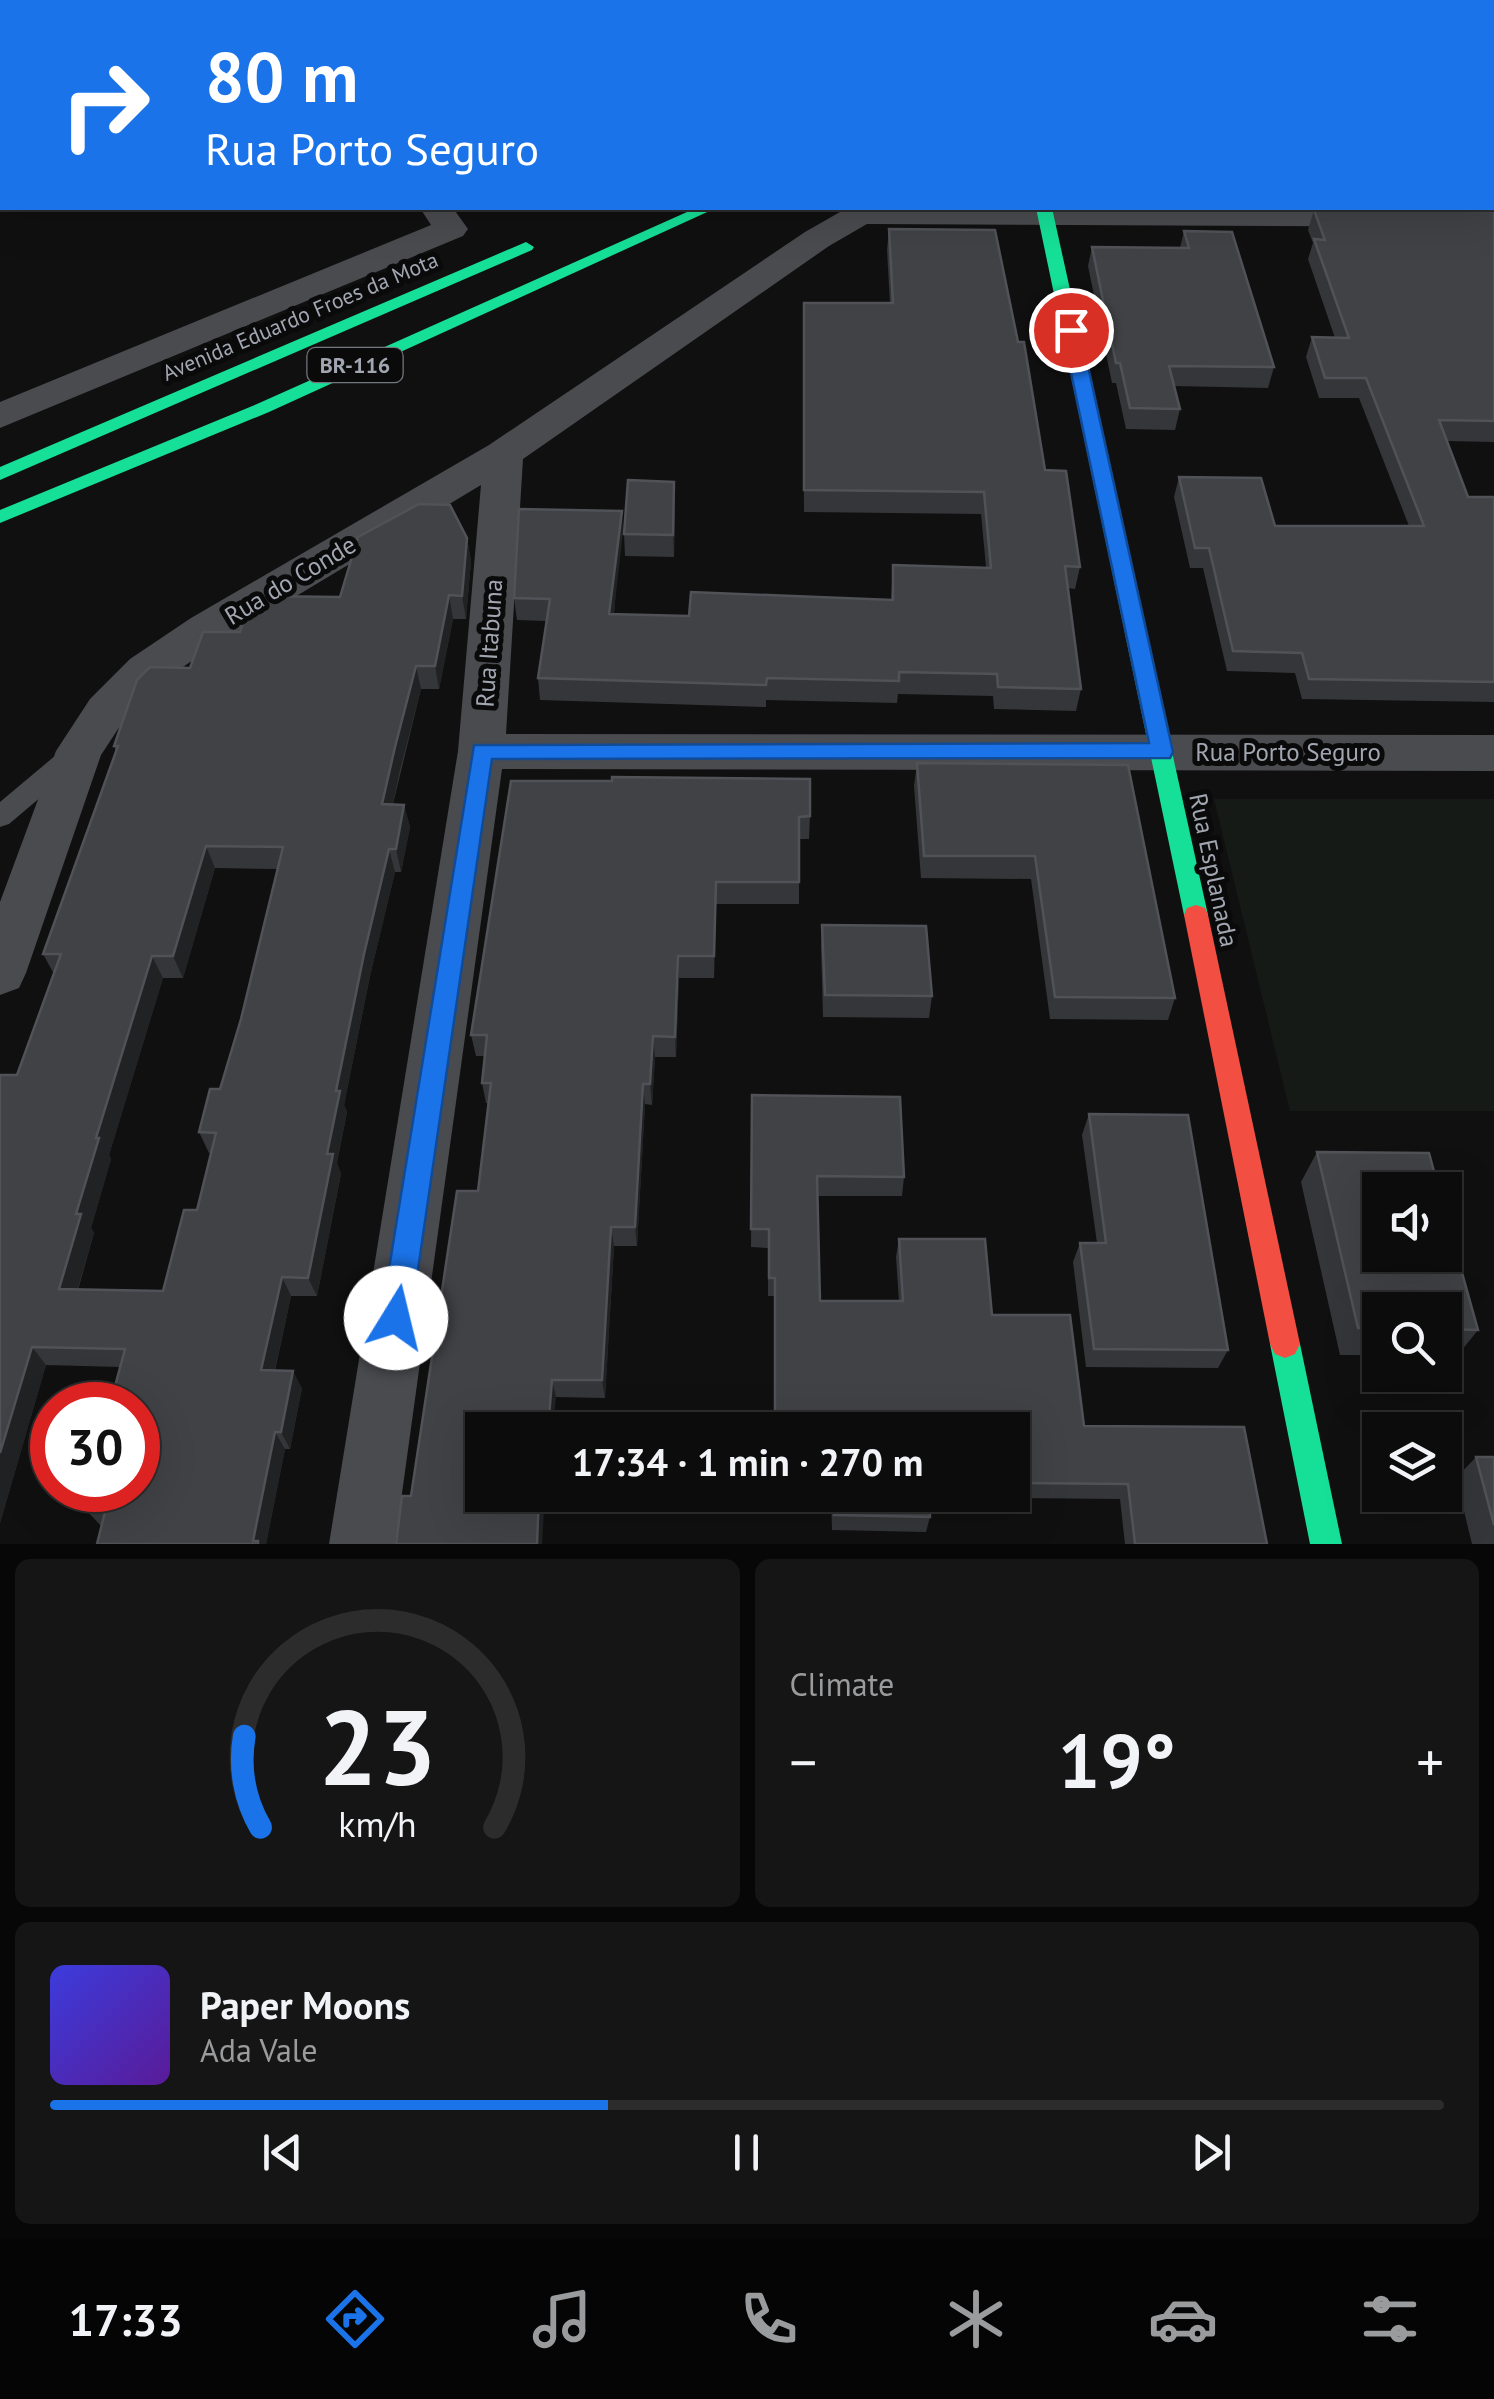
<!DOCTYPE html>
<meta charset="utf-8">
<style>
body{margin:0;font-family:"PT Sans",sans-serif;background:#151515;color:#f1f3f6;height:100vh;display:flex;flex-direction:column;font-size:38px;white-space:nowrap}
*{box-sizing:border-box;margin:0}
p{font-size:32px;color:#9a9b9d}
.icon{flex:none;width:55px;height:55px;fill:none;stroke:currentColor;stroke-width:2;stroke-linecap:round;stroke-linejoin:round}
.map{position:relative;height:1544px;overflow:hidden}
.panel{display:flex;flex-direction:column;gap:15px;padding:15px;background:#070707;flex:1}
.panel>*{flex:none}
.banner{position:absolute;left:0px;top:0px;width:1495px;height:210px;box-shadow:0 10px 40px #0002,0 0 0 2px #2c2c2d;background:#1a73e8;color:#fff;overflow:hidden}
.fabs{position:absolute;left:1362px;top:1172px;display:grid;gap:20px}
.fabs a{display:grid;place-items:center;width:100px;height:100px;border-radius:0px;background:#0c0c0c;box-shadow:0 10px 40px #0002,0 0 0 2px #2c2c2d;font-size:50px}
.speed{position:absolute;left:30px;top:1382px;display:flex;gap:20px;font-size:50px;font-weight:700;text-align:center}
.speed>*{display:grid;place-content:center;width:130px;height:130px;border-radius:50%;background:#0c0c0c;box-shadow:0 10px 40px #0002,0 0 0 2px #2c2c2d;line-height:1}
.speed .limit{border:15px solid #d22;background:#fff;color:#111}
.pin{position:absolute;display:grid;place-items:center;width:85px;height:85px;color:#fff;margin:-42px;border:5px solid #fff;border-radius:50%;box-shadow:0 2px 10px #0007}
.me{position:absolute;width:110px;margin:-55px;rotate:9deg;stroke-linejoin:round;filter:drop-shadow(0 0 8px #0008)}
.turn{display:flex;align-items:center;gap:35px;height:210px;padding:0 40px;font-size:45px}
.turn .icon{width:130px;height:130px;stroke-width:2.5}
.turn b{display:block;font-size:70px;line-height:85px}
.big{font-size:75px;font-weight:700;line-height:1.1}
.panel .card{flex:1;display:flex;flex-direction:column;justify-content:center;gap:15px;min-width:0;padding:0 35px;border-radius:15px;background:#151515}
.panel .dial{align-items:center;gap:0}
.dial svg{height:260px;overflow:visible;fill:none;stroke:#2c2c2d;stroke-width:7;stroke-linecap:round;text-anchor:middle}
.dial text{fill:#f1f3f6;stroke:none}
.song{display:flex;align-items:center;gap:30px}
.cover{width:120px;height:120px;border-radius:15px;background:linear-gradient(135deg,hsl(240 70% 55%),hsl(270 70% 35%))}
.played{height:10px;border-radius:5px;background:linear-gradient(90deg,#1a73e8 40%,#2c2c2d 40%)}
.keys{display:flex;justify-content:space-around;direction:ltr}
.heat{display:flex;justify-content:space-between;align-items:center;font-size:55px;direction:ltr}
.panel .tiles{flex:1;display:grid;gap:15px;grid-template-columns:1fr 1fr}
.card:last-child{grid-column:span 2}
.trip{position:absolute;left:465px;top:1412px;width:565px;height:100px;border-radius:0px;background:#0c0c0c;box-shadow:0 10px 40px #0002,0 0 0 2px #2c2c2d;font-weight:700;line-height:100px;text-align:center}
.dock{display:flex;height:160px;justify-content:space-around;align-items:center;background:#050505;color:#9a9b9d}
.dock .icon{width:70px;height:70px}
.dock .selected{color:#1a73e8}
.dock b{font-size:45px;color:#f1f3f6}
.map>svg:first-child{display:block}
.green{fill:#151a16}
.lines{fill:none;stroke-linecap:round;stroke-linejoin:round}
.lane{fill:#4a4b4f;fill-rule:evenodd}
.street{fill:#4a4b4f;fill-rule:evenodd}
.fast{fill:#16e098;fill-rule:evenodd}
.jam{fill:#f24e42;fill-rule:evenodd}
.wall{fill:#353639;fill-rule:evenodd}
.shaded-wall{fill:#212223}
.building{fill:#414246;stroke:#505257;stroke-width:2.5;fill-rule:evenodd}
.route{fill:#1a73e8;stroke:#114b97;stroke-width:2.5}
.labels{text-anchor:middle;stroke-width:10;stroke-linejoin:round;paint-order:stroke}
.far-street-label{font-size:22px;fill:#a1a6b1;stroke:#0a0a0b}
.shield{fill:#0a0a0b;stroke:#74777f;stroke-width:2.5}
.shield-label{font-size:22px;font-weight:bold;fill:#a1a6b1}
.street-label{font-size:25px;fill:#a1a6b1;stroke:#0a0a0b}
</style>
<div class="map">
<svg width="1494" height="1544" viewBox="0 0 1494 1544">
<rect width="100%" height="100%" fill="#101010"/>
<path class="green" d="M1214,799H1494V1111H1290Z"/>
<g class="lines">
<path class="lane" d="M71,748L80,750L83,757L80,764L9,824L0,827V802L62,750Z"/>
<path class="street" d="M351,0H379L380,2H352Z
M1412,0H1441L1442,2H1413Z
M1492,207L1494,227L867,224L829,246L523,459L506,734L1494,735V771L502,769L395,1544H329L458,751L481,485L223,640L162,681L122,723L101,755L26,973L19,988L0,995V902L56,751L90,699L130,659L191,618L489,445L805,232L847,208Z
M420,208H453L468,229L463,236L0,428V402L431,225Z"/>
<path class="fast" d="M696,208H716L269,412L0,523V510L257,404Z
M1036,208H1052L1208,915L1205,922L1196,925L1187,922L1184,915Z
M526,242L534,247L532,250L0,480V467Z
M1285,1330L1295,1334L1300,1344L1342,1544H1310L1270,1344L1275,1334Z"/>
<path class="jam" d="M1196,905L1205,908L1208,915L1300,1344L1295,1354L1285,1358L1275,1354L1270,1344L1184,915L1187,908Z"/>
</g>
<path class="wall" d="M1314,210L1494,211V442L1446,441L1468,497H1494V702L1302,699L1295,673L1227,671L1203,568H1190L1174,497L1179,477L1275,526H1409L1359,398H1319L1306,357L1312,337L1335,338L1308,259L1313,243L1308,230Z
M889,229L1045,470L1080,567L1075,589L1068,588L1081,689L1076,711L994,709L993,696L898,694L897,703L766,700V707L540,700L538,678L546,621L517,620L514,598L622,511L614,614L689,616L891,599L893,565L986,567L981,514L804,512L803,324L890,303L887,250Z
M1184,231L1274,367L1268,388L1174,386L1180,409L1175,430L1126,429L1116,383H1112L1088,266L1092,247L1180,248Z
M675,504L674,557L625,556L624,534Z
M467,538L471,561L466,619H453L439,689H421L393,804L404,805L410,827L401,872H395L370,976L344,1105L347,1112L337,1163L341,1174L317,1296H291L275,1371L302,1388L290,1449H285L266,1544H97L101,1526L87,1511L138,1490L120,1367L46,1365L0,1523L17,1075L54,974L43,954L116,752L114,746L190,668L240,632L340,597ZM215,868L277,869L241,1019L220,1089L199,1132L209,1153H211L197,1210L163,1291L78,1290L94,1233L91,1228L111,1159L109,1155L163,978H183Z
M917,763L1128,765L1175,998L1168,1020L1050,1019L1031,879L921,878L914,786Z
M511,781L810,816L809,839H799V904H716L714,978H679L676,1057H655L652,1105L645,1104L637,1246H614L605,1398L556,1397L411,1496L478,1191L489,1103H486L482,1083L485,1056H476L471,1035Z
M822,925L932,996L929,1018L823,1017L821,947Z
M752,1095L904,1177L902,1196H818L820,1301H899L896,1257L899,1239L992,1315L1084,1426L1267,1544H1125L1120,1499L929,1497L930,1517L926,1532L832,1530L831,1495H1012V1430L774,1417V1296H768V1248L751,1247Z
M1089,1114L1228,1350L1218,1368L1086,1367L1073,1262L1080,1243H1097L1082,1135Z
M1317,1152L1478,1330L1457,1356H1445V1310H1380V1355H1340L1301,1182Z
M1476,1457H1494V1544H1472L1456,1478Z"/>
<path class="shaded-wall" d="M674,482L675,504L674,557L673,535Z
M622,511L623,533L611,636L609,614Z
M467,538L471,561L466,619L462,596Z
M449,595L453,619L439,689L435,666Z
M416,666L421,689L400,770L388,827L382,804L395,747Z
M404,805L410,827L401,872L396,849Z
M206,846L215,868L183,978L173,956Z
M389,849L395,872L370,976L344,1105L347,1112L337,1163L341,1174L317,1296L308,1278L336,1091L364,954Z
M716,882V904L714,978V956Z
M152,956L163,978L109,1155L111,1159L91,1228L94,1233L72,1308L59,1289L96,1138Z
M678,956L679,978L676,1057L675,1037Z
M653,1036L655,1057L652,1105L650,1084Z
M643,1084L645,1104L637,1246L635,1227Z
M611,1227L614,1246L605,1398L602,1380Z
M282,1277L291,1296L271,1388L261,1370Z
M32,1347L46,1365L0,1523V1453Z
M293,1371L302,1388L290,1449L281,1432Z
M552,1380L556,1397L553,1430H548Z
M275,1432L285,1449L266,1544H255L253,1541Z
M539,1495H545L542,1544H537Z"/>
<path class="building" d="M1492,33H1494V184H1492Z
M1314,210L1494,211V421L1439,420L1468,497H1494V682L1309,679L1302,653L1233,651L1209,548H1195L1179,477L1261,478L1275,526H1424L1366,378H1325L1312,337L1349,338L1314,239L1325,240Z
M889,229L995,230L1018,342H1024L1045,470L1066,471L1080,567L1065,566L1081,689L998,687L997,674L899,672V681L767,678L766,685L538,678L550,599L514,598L519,509L622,511L609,614L689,616L691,592L893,600V565L991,568L984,492L804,490V303H893Z
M1184,231L1232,232L1274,367L1169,366L1180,409L1130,408L1120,363H1116L1092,247L1189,248Z
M628,480L674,482L673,535L624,534Z
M419,504L450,505L467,538L462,596L449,595L435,666H416L395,747L382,804L404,805L396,849H389L364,954L336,1091H340L327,1154H333L308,1278L282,1277L261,1370L293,1371L281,1432H275L253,1541H258V1544H97L105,1512L87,1511L93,1490H138V1405H110L125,1349L32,1347L0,1453V1075H17L61,954H43L118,746H114L137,680L150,667L190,668L203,632H240L250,601L258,596L340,597L358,537ZM206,846L283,847L241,1019L220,1089H210L199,1132L216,1133L197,1210H184L163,1291L59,1289L81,1214H76L99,1138H96L152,956H173Z
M917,763L1128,765L1175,998L1055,997L1035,856H924Z
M612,777L810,779V816L799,817V882H716L714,956H678L675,1037L653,1036L650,1084H643L635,1227H611L602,1380H552L548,1430H482V1495H539L537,1544H396L402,1496H411L457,1191H478L491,1083H482L487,1035H471L511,781H612Z
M822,925L926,926L932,996L825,995Z
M752,1095L900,1097L904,1177L817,1176L820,1301H903L899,1239H985L992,1315H1070L1084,1426L1244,1427L1267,1544H1135L1128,1484L1012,1483V1430H704V1416L775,1417V1278H769V1229H751Z
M1089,1114L1188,1115L1228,1350L1094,1349L1080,1243H1106Z
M1317,1152L1429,1153L1439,1190H1380V1255H1445V1212L1478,1330L1445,1329V1310H1380V1328H1358Z
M1476,1457H1494V1525Z
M833,1495H929L930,1517L834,1515Z"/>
<path class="route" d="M1071,325L1080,330L1173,752L1170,758L492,759L411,1318L406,1327L396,1332L386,1327L381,1318L474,745L1149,743L1062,330Z"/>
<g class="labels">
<g class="far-street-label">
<text transform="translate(300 316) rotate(-23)" y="8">Avenida Eduardo Froes da Mota</text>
</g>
<rect class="shield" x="307.5" y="348" width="95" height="34" rx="8"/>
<g class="shield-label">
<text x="355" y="373">BR-116</text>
</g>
<g class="street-label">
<text transform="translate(290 580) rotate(-31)" y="9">Rua do Conde</text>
<text transform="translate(489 643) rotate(-86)" y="9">Rua Itabuna</text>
<text x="1288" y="761">Rua Porto Seguro</text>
<text transform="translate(1214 870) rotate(78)" y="9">Rua Esplanada</text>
</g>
</g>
</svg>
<div class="fabs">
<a><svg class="icon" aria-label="sound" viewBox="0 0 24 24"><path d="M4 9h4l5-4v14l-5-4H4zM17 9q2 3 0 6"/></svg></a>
<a><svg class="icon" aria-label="search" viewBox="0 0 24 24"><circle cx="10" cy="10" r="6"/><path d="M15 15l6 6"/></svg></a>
<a><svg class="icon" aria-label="layers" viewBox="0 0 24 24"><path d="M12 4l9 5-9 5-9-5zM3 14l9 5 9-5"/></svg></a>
</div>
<div class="speed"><div class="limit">30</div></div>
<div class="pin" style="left:1071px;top:330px;background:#d93025"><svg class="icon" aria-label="arrive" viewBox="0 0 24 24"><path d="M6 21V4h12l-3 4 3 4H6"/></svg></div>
<svg class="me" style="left:396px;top:1318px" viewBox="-20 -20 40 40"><circle r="19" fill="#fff"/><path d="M0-13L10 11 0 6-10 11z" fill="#1a73e8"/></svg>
<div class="trip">17:34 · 1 min · 270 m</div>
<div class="banner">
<div class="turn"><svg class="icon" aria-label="right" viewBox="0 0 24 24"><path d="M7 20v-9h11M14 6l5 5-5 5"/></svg><div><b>80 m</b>Rua Porto Seguro</div></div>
</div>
</div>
<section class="panel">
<div class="tiles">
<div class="card dial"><svg viewBox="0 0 100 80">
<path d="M14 69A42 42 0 1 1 86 69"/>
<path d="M14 69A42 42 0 0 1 9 41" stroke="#1a73e8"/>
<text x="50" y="56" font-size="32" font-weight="700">23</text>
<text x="50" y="72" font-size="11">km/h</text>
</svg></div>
<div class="card"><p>Climate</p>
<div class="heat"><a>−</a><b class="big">19°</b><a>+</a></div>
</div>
<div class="card">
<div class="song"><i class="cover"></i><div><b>Paper Moons</b><p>Ada Vale</p></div></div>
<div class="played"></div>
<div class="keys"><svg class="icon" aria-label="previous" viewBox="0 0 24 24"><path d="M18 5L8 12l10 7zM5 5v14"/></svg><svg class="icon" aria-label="pause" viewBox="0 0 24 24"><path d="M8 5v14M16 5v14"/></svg><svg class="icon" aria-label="next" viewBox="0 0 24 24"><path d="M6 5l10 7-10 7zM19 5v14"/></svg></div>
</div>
</div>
</section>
<nav class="dock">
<b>17:33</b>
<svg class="icon selected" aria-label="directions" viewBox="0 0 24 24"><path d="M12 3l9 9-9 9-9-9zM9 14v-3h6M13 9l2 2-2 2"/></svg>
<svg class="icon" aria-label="music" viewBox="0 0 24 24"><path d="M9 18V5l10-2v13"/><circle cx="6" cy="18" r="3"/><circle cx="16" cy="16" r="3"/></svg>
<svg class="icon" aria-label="phone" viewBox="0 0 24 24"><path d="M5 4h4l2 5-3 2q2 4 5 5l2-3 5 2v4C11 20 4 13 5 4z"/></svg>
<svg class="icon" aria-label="climate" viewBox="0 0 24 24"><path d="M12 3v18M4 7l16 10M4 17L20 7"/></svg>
<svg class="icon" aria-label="car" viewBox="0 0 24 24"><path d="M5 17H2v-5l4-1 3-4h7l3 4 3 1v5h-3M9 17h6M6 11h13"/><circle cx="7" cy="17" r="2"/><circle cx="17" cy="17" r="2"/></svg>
<svg class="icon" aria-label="filters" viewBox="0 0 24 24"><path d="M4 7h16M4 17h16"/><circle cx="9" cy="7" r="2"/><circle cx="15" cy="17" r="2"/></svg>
</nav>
